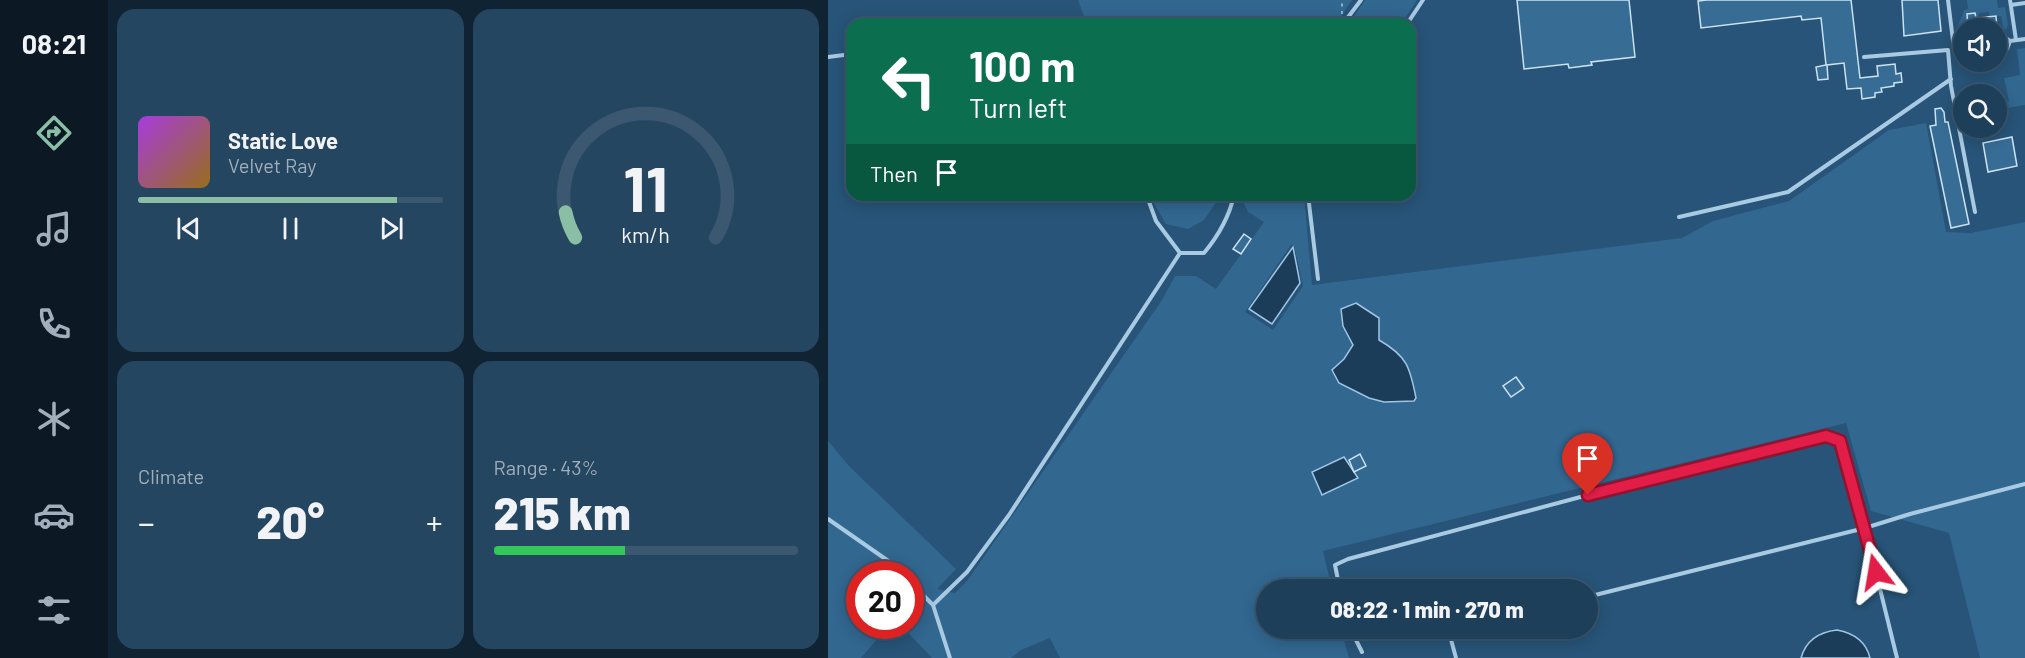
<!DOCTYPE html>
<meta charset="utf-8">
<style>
body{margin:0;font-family:Barlow,sans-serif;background:#254660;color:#f1f3f6;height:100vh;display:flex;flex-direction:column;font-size:22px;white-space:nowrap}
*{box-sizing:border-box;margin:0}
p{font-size:20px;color:#a0afbb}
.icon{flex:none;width:33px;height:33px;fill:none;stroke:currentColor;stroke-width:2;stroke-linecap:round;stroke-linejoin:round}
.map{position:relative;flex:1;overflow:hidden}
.drawer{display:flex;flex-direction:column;gap:9px;padding:9px;background:#102332;width:720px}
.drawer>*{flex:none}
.hud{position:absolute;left:18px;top:18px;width:570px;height:183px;border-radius:18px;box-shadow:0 3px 15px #0003,0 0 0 2px #3b5870;background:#0b6e4f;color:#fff;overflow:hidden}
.controls{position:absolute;left:1125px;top:18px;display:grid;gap:12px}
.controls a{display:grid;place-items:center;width:54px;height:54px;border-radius:50%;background:#1d3f5a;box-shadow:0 3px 15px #0003,0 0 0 2px #3b5870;font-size:30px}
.speed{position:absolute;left:18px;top:561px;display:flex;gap:12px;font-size:30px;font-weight:700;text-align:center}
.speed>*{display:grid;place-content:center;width:78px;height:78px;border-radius:50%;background:#1d3f5a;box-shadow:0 3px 15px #0003,0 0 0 2px #3b5870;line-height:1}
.speed .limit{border:9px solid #d22;background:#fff;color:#111}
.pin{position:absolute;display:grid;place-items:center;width:51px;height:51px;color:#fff;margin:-62px -26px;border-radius:50% 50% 50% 0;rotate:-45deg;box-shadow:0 0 6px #0007}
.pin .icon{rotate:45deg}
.me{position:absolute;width:66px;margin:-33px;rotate:346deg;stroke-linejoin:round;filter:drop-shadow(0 0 4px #0008)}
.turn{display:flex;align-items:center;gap:21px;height:126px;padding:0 24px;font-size:27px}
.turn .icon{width:78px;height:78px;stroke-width:2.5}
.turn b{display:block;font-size:42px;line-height:51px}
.then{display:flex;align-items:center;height:57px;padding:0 24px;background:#0003;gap:12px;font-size:22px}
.big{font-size:45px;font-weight:800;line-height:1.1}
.drawer .tile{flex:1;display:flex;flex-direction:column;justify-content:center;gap:9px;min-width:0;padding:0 21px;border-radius:18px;background:#254660}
.drawer .dial{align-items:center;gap:0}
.dial svg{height:156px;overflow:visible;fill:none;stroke:#3b5870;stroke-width:7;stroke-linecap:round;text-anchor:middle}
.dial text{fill:#f1f3f6;stroke:none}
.song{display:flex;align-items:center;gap:18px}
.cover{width:72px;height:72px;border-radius:9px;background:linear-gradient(135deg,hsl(280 70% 55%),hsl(40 70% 35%))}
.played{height:6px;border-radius:3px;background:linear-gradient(90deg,#8abfa5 85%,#3b5870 85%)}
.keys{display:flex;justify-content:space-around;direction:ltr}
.heat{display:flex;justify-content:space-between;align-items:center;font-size:33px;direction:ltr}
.charge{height:9px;border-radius:4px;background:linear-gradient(90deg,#34c759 43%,#3b5870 0)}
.drawer .tiles{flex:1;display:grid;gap:9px;grid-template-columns:repeat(2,1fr)}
.trip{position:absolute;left:428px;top:579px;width:342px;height:60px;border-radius:30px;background:#1d3f5a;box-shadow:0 3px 15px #0003,0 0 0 2px #3b5870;font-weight:800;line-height:60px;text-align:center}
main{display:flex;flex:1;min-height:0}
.menu{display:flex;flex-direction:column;width:108px;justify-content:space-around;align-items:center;background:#0c1924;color:#a0afbb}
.menu .icon{width:42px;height:42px}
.menu .current{color:#8abfa5}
.menu b{font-size:27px;color:#f1f3f6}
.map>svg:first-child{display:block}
.green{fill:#326790;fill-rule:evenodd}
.water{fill:#1b3d59;stroke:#9ec6e3;stroke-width:1.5}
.building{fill:#376c95;stroke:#cce2f3;stroke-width:1.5}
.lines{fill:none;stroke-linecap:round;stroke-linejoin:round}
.path{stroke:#a9cae3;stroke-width:1.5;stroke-dasharray:3 4.5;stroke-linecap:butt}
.lane{stroke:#a9cae3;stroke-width:4}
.route-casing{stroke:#92132f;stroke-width:15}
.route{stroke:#e11d48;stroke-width:10}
</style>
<main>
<nav class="menu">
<b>08:21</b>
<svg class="icon current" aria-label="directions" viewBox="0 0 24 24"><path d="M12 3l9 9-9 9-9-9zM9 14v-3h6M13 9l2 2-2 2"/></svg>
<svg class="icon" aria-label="music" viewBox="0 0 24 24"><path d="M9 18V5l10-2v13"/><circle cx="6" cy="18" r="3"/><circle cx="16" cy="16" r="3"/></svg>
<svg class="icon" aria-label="phone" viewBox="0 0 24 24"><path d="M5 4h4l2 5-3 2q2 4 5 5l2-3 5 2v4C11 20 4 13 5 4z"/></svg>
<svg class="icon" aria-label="climate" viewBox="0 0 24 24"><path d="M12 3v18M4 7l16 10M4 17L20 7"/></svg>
<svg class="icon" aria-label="car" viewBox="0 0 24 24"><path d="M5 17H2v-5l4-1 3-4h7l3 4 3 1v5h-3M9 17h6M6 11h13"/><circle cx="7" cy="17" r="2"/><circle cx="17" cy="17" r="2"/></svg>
<svg class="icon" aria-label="filters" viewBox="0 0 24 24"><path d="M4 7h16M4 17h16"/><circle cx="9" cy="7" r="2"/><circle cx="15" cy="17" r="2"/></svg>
</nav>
<section class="drawer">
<div class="tiles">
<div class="tile">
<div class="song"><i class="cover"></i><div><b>Static Love</b><p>Velvet Ray</p></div></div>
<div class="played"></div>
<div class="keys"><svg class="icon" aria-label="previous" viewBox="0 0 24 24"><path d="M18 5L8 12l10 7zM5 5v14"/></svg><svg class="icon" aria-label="pause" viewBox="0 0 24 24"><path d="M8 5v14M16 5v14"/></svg><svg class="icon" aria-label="next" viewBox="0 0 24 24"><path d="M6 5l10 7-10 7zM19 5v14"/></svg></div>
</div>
<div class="tile dial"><svg viewBox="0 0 100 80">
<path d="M14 69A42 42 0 1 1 86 69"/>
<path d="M14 69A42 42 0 0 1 9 56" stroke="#8abfa5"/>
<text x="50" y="56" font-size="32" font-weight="700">11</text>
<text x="50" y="72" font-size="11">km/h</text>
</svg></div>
<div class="tile"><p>Climate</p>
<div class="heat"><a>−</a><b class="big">20°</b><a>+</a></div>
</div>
<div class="tile"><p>Range · 43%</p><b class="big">215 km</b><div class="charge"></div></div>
</div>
</section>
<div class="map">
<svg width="1197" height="658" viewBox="0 0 1197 658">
<rect width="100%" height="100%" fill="#275478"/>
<path class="green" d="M250,0H524L508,24H259Z
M537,0H589L573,24H521Z
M1139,0H1169L1170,8L1177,7L1180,25L1178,30L1175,28L1173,16L1161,17V12L1152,13L1149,18L1150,28H1136L1135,36C1125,26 1134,20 1136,10L1140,9Z
M1197,48V105L1169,110V104L1181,101L1176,78L1192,75L1189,49Z
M1098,123L1118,232L1143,233L1197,222V658H1152L1121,533L1043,511L1018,423L495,551L504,589L438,590V628L513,629L521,658H232L222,638L193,650L183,658H104L74,626H82V574H32V626H60L33,658H0V441L21,466L128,569L109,589L127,593L139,581L334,300L347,276H368L388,289L436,222L420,212L412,195H476L484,285L854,238L885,221L961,201L1061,130ZM463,245H466L475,286L445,330L417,312Z
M321,195H393L376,220L360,229L338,224Z"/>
<path class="water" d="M465,247L472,283L444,324L421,309Z
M528,303L551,318V340C579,356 582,367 588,398L586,401L556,402L541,398L511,383L504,370L516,359L525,345L515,326L513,309Z
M516,457L530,478L494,495L484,472Z
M1009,630C1025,633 1038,641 1042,658H973C978,640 991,632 1009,630Z"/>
<path class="building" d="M689,0H801L807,57L763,62L764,65L741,68L740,64L696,69Z
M879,0H1023L1032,78L1050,76L1049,66L1067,64L1068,74L1073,73L1074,82L1066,83V86L1053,88L1054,92L1047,93V97L1034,99L1033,88L1019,89L1016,63L999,65L1000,79L990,80L988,67L998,65L993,18L974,20L973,16L873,28L870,1Z
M1074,0H1110L1113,31L1076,36Z
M1147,13L1148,18L1168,16L1169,28H1140L1139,14Z
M1113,108L1116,112L1117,122H1120L1141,224L1123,228L1102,126L1108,125L1107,109Z
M1184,137L1189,166L1160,172L1155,143Z
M416,234L423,239L413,254L405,249Z
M688,377L696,388L683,397L675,386Z
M532,454L538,466L526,472L521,460Z"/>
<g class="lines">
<path class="path" d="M514,14V0"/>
<path class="lane" d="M1120,0L1126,49
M1182,0L1188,40
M1183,5L1197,3
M515,24L533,0
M579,24L595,0
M1168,38L1176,37L1182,41L1197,39
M1136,45L1131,49L1136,51
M1168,50L1179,49L1182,41
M0,57L24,54
M1036,57L1120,50L1123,86L1147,212
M480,195L490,279
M320,199L328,221L352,253H376C391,235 401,218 406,195
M851,217L960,192L1123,79
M0,519L69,567L76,574
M82,582L105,605L122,658
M512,590L507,565L520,559L760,495L998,436L1012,441L1037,528L1082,514L1197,484
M759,597L1037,528L1069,658
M105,605L139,572L181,515L352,253
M522,628L534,652
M628,658L621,632L634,628"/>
</g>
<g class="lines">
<g class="route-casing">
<path id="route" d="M760,495L998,436L1012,441L1048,572"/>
</g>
<use href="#route" class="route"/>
</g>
</svg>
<div class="controls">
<a><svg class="icon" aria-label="sound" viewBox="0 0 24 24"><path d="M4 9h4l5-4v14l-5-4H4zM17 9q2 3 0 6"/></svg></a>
<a><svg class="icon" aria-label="search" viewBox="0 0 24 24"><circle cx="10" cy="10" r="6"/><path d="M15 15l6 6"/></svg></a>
</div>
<div class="speed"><div class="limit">20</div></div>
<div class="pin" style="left:760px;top:495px;background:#d93025"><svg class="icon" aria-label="arrive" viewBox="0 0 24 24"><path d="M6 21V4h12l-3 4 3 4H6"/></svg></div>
<svg class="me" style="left:1048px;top:572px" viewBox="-20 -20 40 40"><path d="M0-17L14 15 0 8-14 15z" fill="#e11d48" stroke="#fff" stroke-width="4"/></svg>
<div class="trip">08:22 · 1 min · 270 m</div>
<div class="hud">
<div class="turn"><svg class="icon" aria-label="left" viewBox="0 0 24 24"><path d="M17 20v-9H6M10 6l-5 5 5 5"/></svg><div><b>100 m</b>Turn left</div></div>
<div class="then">Then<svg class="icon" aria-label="arrive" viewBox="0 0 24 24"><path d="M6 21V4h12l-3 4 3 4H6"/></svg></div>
</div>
</div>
</main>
